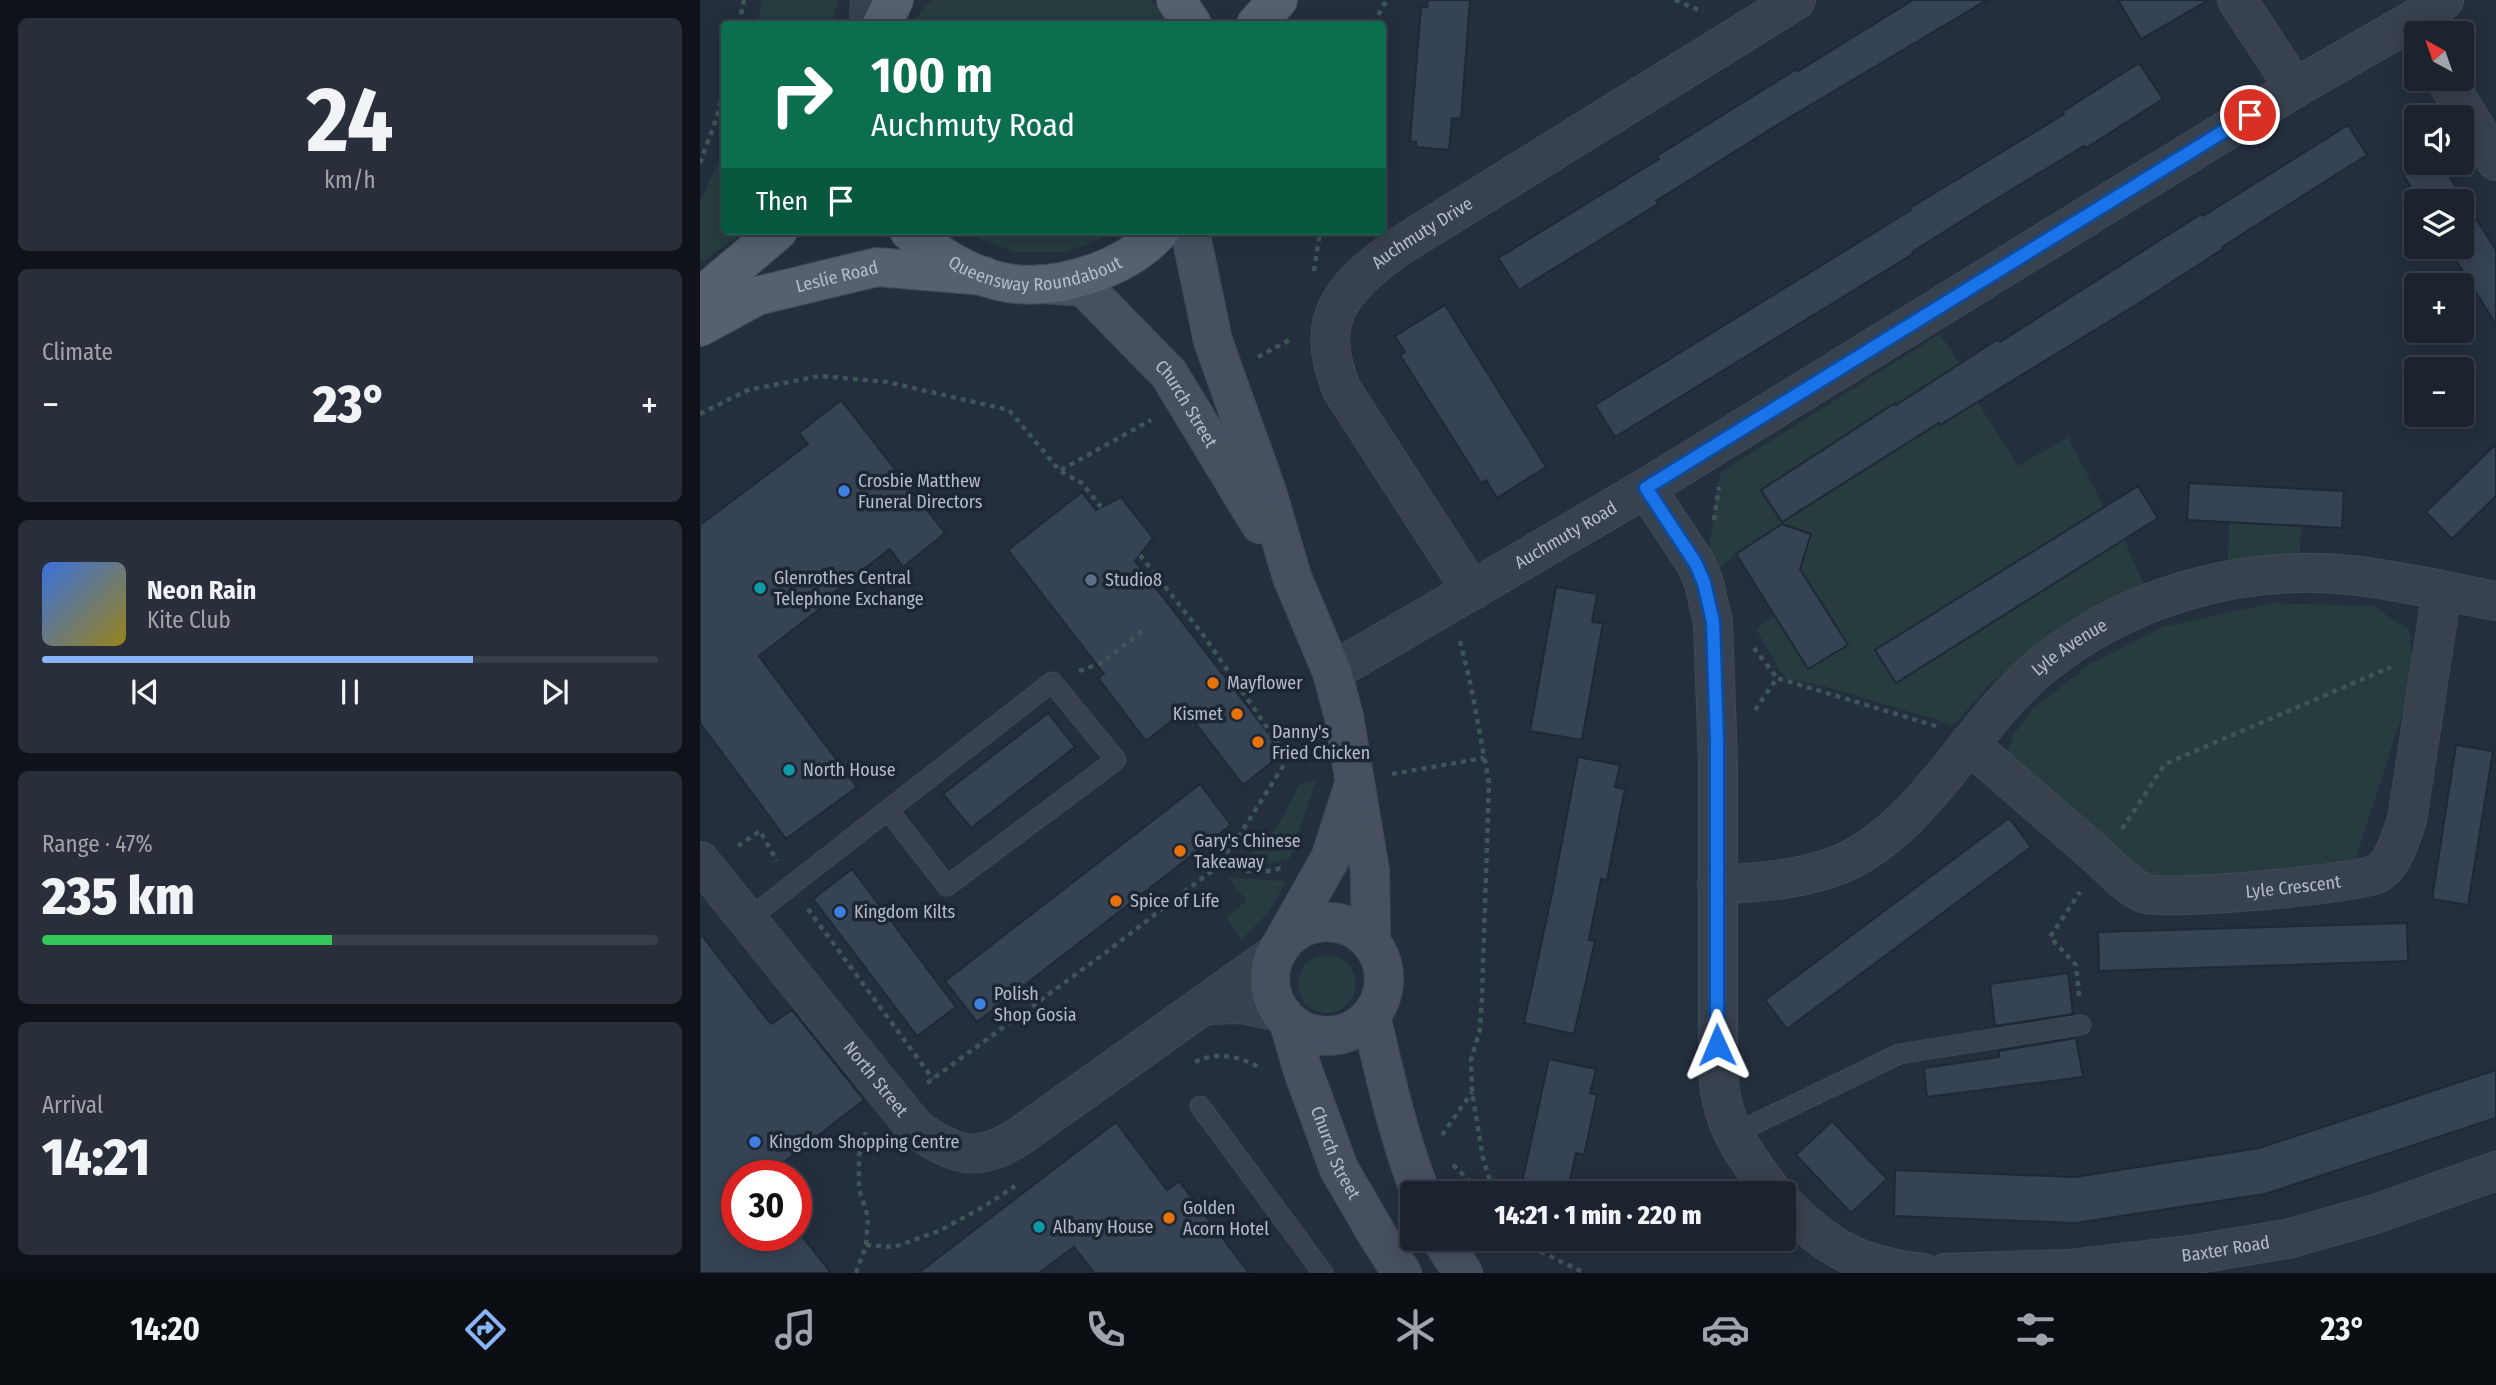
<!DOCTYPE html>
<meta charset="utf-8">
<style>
body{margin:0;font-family:"Fira Sans Condensed",sans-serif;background:#282f3a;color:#f1f3f6;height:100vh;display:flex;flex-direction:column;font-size:26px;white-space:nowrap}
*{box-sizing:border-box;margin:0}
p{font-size:23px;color:#a0a4aa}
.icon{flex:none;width:38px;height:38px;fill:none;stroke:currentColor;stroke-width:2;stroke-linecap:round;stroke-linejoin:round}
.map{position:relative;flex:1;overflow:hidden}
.sheet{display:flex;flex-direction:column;gap:18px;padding:18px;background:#0f1319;width:700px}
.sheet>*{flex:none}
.banner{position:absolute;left:21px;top:21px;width:665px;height:214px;border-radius:7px;box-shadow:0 4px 18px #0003,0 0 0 2px #39404a;background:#0b6e4f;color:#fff;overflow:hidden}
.needle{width:46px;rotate:320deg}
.controls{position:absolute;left:1704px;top:21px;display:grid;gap:14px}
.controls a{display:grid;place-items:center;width:70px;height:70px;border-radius:7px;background:#1b232e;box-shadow:0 4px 18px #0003,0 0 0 2px #39404a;font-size:35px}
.speed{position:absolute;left:21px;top:1160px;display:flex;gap:14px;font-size:35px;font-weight:700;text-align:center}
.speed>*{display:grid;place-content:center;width:91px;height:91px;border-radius:50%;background:#1b232e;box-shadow:0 4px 18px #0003,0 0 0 2px #39404a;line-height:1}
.speed .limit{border:10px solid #d22;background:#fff;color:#111}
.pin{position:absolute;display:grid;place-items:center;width:60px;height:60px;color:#fff;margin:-30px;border:4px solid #fff;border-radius:50%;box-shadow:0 2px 7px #0007}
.me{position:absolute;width:77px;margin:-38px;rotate:359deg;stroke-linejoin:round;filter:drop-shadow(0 0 5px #0008)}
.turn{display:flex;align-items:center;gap:24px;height:147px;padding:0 35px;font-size:32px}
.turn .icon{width:91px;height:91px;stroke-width:2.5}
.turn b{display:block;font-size:49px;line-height:60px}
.then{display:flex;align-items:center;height:66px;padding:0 35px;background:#0003;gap:14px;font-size:26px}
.big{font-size:52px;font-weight:800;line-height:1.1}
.sheet .widget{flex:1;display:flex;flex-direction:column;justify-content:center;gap:10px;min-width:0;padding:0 24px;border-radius:10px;background:#282f3a}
.sheet .dial{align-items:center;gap:0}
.dial b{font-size:91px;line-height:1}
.song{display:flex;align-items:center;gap:21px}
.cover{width:84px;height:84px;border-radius:10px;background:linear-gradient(135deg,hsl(220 70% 55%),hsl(50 70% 35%))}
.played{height:7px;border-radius:4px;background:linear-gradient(90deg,#8ab4f8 70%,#39404a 70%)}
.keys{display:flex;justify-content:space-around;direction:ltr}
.heat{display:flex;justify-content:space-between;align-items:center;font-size:38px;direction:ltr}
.charge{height:10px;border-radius:5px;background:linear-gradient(90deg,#34c759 47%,#39404a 0)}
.trip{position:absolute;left:700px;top:1181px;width:396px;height:70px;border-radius:7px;background:#1b232e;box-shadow:0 4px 18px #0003,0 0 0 2px #39404a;font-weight:800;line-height:70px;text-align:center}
.tabs{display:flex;height:112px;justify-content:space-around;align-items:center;background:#0b0e12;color:#a0a4aa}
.tabs .icon{width:49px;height:49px}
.tabs .selected{color:#8ab4f8}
.tabs b{font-size:32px;color:#f1f3f6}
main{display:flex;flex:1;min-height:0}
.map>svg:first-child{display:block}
.green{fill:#263c3f;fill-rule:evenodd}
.building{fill:#364354;stroke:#1f2835;stroke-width:2}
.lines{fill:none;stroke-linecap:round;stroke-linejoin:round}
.lane-casing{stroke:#414a57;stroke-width:21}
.street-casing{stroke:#414a57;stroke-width:40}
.secondary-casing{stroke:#414a57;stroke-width:40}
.primary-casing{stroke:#414a57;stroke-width:40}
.path{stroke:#3f5557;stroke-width:4.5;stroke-dasharray:5 5;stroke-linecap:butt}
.lane{stroke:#38414e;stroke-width:19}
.street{stroke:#38414e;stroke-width:38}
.secondary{stroke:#465061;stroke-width:38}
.primary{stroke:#56606e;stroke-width:38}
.route-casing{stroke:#114b97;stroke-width:18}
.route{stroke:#1a73e8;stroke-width:12}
.shop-dot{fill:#3f7fe0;stroke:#1d2633;stroke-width:2.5}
.service-dot{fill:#5c6f8a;stroke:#1d2633;stroke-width:2.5}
.culture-dot{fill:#0f9aa8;stroke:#1d2633;stroke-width:2.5}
.food-dot{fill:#e8710a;stroke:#1d2633;stroke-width:2.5}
.labels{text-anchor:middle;stroke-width:7;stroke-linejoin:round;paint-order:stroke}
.street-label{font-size:18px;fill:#b4bcc9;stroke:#1d2633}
.poi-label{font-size:18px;fill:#b4bcc9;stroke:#1d2633;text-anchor:start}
</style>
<main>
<section class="sheet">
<div class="widget dial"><b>24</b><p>km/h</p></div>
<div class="widget"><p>Climate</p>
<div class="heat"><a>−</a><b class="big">23°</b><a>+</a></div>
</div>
<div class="widget">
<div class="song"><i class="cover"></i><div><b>Neon Rain</b><p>Kite Club</p></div></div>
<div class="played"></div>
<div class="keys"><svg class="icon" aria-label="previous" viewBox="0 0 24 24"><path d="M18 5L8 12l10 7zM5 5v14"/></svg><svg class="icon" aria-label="pause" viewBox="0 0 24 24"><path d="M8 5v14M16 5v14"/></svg><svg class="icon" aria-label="next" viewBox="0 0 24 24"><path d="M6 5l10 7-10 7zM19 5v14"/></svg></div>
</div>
<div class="widget"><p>Range · 47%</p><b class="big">235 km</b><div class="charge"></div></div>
<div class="widget"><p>Arrival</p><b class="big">14:21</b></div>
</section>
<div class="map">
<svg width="1796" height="1273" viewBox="0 0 1796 1273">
<rect width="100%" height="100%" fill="#242f3e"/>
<path class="green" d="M62,0H138L132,24H57Z
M231,0H450L457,6L468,24H211Z
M24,149V231H46L0,263V202Z
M261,231H419L367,252H314Z
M1240,334L1260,364L1240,425L1277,401L1318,466L1368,437L1404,507L1175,650L1424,539L1444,585L1348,638L1290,684L1254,725L1124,686L1087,679L1080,671L1056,629L1075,616L1108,669L1144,647L1138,629L1089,552L1062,537L1036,554L1004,583L1020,473ZM1194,403L1216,437L1082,522L1061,490Z
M1529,522L1602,526L1599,555H1568L1528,561Z
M1572,603L1673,606L1709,630L1715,675L1652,870L1446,885L1306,757L1313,735L1333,709L1390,664L1463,627Z
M616,781L590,858L572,863L545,858C572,841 586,812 599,785Z
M528,878L587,881L567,914L541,940L526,917L547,901Z
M598 984a29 29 0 1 1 58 0a29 29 0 1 1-58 0Z"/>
<path class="building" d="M728,0H770L761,119L752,118L749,150L716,147V142L710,141L721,7H727Z
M1213,0H1287L1082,122L956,201L958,204L819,290L798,258L959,159L957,156L1058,93L1097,69L1098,71Z
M1418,0H1509L1441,39Z
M1439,63L1463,99L1386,148L1384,146L1301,196L1212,252L1213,254L915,437L895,405L1211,210L1210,208L1364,114L1362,112Z
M1648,125L1667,155L1522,247L1523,249L1444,300L1240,425L1239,423L1082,522L1061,490L1195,403L1196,405L1298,339L1300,342L1501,214L1503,216Z
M1726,163H1741L1796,250V325L1748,247H1762V201H1719L1704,176Z
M745,305L846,467L797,498L786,480L781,483L700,355L705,352L695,336Z
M141,400L245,533L203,567L190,549L128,597L131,600L59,656L157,787L86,839L0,723V525L108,444L99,433Z
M1796,444V496L1752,539L1726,512Z
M1489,483L1644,491L1642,528L1487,520Z
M1438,486L1458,518L1196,683L1175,650Z
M382,492L396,510L421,497L453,538L435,561L584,753L543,785L485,710L446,741L398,678L404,674L308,550Z
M1082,524L1111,534L1100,569L1148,645L1108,669L1036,554Z
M856,587L897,594L892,622L903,623L882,740L830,731Z
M348,713L375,747L271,828L243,794Z
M1756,745L1793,751L1768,905L1732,899Z
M878,757L920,765L915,787L925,789L907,880L901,879L889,940L895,941L874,1034L824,1023L852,894Z
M500,784L531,825L277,1022L245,981Z
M1309,818L1331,847L1087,1029L1065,1000Z
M152,869L256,1007L217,1036L113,899Z
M1707,923L1708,961L1399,971L1398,932Z
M0,933L71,1024L92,1010L164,1100L66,1176H37V1236H102L131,1273H0Z
M1368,973L1373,1014L1295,1026L1290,984Z
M1376,1038L1383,1077L1227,1097L1224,1068L1299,1057V1051Z
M849,1059L896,1069L890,1093L897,1095L884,1155L876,1153L867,1193L822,1183Z
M1796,1070V1118L1565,1194L1376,1223L1194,1216L1195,1170L1375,1177L1559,1148Z
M1132,1121L1187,1179L1151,1213L1096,1155Z
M416,1122L467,1190L479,1181L549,1273H394L374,1247L339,1273H218Z"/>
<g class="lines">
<g class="lane-casing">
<path id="lane" d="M47,920L352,682L416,760L247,886L188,810
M500,1106L623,1273
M1034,1134L1199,1054L1381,1025"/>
</g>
<g class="street-casing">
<g id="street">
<path d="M1537,0L1595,88"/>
<path d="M169,24L170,0"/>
<path d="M1745,79L1796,161"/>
<path d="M946,488L996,564L1004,583L1013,623L1018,763V1067C1019,1078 1019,1090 1022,1101C1029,1136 1053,1166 1074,1194"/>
<path id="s1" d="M772,591L642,390C613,320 640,290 695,249L1096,0"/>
<path id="s2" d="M632,672L946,488L1595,88L1710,22L1744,0"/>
<path id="s3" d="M1269,744C1309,779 1350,814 1390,849C1408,864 1422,882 1443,893C1460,902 1655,884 1676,874C1693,867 1701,836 1707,820L1742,591"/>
<path id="s4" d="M0,861L216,1129C256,1156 278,1164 320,1136L575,954"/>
<path id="s5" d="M1017,885C1058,882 1102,880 1141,864C1224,828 1271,725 1339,668C1425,597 1540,564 1650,575C1699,580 1748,592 1796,601"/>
<path d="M504,1005L542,1004L579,1012"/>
<path d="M1083,1203C1128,1249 1159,1266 1223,1273"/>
<path id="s6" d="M1245,1273L1369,1269L1497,1254L1587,1239L1672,1215L1796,1171"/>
</g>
</g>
<g class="secondary-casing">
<g id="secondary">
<path d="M490,231L513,341L567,492L592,577L632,672L644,717L670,871L671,942"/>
<path id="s7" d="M342,284L384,287L469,374L560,524"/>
<circle cx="627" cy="979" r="57"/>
<path d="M584,940L630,859L653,788"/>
<path d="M671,1016C685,1076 698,1136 721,1194"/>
<path id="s8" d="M589,1023L603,1071L639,1169L678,1236L702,1273"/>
<path d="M741,1239L763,1273"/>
</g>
</g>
<g class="primary-casing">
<g id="primary">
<path d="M476,0L492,24"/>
<path d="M182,24L194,0"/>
<path d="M556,24L578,0"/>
<path id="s9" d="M209,231C236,254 272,277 308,283C359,291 426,269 460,231"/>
<path d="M0,297L78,231"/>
<path id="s10" d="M0,327L57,296L177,267L284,276"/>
</g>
</g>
<path class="path" d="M975,0L1003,12
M39,24L44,0
M674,24L683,6L688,0
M0,163L17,117L24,86
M614,271L620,231
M558,357L593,338
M0,414L48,390L120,376L187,382L309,410L360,471L382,483L401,507
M361,470L451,420
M1014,520L1019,487
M440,555L504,636L588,758L534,844L509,872
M760,641L771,686L789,783L782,997L780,1029L771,1060L772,1092L783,1158L794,1194
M1054,648L1077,678
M379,671L401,663L445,629
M1055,710L1077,678L1236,726
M692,774L784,758
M1422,829L1465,764L1691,667
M38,846L60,831L77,861
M108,909L233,1079
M1379,996L1376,965L1350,937L1380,892
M495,1062C517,1051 541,1056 562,1069
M227,1083L401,956L509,873L523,867L547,871H571L581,868
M742,1135L772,1092
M753,1165L783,1194
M825,1239L841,1252L885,1273
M166,1245L194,1247L239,1231L283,1207L315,1186
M156,1273L166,1245L168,1217L159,1189V1156L167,1128"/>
<use href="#lane" class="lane"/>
<use href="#street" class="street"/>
<use href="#secondary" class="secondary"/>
<use href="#primary" class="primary"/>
</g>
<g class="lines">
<g class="route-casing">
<path id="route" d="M1017,1045V741L1013,622L1004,583L996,564L946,488L1550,115"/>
</g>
<use href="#route" class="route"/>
</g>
<g class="shop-dot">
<circle cx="144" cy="491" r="7"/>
<circle cx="140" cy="912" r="7"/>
<circle cx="280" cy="1004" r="7"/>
<circle cx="55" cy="1142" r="7"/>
</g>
<circle class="service-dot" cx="391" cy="580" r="7"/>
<g class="culture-dot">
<circle cx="60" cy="588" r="7"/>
<circle cx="89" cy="770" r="7"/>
<circle cx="339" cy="1227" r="7"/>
</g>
<g class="food-dot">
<circle cx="513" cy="683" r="7"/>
<circle cx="537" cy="714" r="7"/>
<circle cx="558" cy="742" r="7"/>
<circle cx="480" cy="851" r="7"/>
<circle cx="416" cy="901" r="7"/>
<circle cx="469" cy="1218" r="7"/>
</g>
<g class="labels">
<g class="street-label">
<text dy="6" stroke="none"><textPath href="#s1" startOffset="439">Auchmuty Drive</textPath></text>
<text dy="6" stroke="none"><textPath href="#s9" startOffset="140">Queensway Roundabout</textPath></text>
<text dy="6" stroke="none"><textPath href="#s10" startOffset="147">Leslie Road</textPath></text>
<text dy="6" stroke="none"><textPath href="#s7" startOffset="198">Church Street</textPath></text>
<text dy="6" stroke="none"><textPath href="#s2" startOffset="271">Auchmuty Road</textPath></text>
<text dy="6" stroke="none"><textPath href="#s5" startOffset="444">Lyle Avenue</textPath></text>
<text dy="6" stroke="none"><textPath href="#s3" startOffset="380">Lyle Crescent</textPath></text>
<text dy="6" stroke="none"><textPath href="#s4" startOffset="280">North Street</textPath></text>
<text dy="6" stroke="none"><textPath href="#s8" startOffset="138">Church Street</textPath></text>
<text dy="6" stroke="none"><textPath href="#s6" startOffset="282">Baxter Road</textPath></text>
</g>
<g class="poi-label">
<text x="158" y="487">Crosbie Matthew<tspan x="158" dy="21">Funeral Directors</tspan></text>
<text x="74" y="584">Glenrothes Central<tspan x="74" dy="21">Telephone Exchange</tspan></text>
<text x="405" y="586">Studio8</text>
<text x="527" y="689">Mayflower</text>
<text x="523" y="720" text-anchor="end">Kismet</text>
<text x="572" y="738">Danny's<tspan x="572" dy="21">Fried Chicken</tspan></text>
<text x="103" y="776">North House</text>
<text x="494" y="847">Gary's Chinese<tspan x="494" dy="21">Takeaway</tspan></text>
<text x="430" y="907">Spice of Life</text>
<text x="154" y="918">Kingdom Kilts</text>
<text x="294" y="1000">Polish<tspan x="294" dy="21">Shop Gosia</tspan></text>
<text x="69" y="1148">Kingdom Shopping Centre</text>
<text x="483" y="1214">Golden<tspan x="483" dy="21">Acorn Hotel</tspan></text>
<text x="353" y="1233">Albany House</text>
</g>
</g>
</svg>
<div class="controls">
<a><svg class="needle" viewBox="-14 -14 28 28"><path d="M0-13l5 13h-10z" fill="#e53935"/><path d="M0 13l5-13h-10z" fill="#a0a4aa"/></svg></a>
<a><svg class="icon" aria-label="sound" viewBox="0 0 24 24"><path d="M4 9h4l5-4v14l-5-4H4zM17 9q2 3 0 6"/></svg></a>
<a><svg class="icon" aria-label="layers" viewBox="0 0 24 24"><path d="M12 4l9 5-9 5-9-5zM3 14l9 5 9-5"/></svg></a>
<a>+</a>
<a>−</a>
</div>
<div class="speed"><div class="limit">30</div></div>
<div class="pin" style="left:1550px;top:115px;background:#d93025"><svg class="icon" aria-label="arrive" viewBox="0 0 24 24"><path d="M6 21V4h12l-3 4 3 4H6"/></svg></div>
<svg class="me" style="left:1017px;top:1045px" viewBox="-20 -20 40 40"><path d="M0-17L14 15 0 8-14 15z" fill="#1a73e8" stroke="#fff" stroke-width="4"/></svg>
<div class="trip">14:21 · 1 min · 220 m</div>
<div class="banner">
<div class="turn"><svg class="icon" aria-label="right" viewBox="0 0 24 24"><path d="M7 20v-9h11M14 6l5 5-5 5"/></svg><div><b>100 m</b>Auchmuty Road</div></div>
<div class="then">Then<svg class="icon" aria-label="arrive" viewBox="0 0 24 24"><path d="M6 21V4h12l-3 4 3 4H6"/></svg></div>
</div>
</div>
</main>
<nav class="tabs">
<b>14:20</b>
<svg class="icon selected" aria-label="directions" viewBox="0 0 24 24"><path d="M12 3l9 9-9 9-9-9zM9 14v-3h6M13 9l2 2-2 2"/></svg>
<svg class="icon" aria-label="music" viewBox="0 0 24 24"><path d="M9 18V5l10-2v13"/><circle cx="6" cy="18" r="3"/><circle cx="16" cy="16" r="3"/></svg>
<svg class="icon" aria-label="phone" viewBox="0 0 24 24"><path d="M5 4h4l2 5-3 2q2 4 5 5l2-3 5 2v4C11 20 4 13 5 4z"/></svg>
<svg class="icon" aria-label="climate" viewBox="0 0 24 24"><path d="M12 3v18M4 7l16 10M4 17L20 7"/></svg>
<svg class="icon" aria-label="car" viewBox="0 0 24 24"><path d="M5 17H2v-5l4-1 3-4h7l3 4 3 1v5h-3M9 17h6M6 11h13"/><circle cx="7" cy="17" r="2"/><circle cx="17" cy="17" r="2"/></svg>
<svg class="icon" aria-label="filters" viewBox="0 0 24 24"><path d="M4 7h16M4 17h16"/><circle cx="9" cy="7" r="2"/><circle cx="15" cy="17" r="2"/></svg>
<b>23°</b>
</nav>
